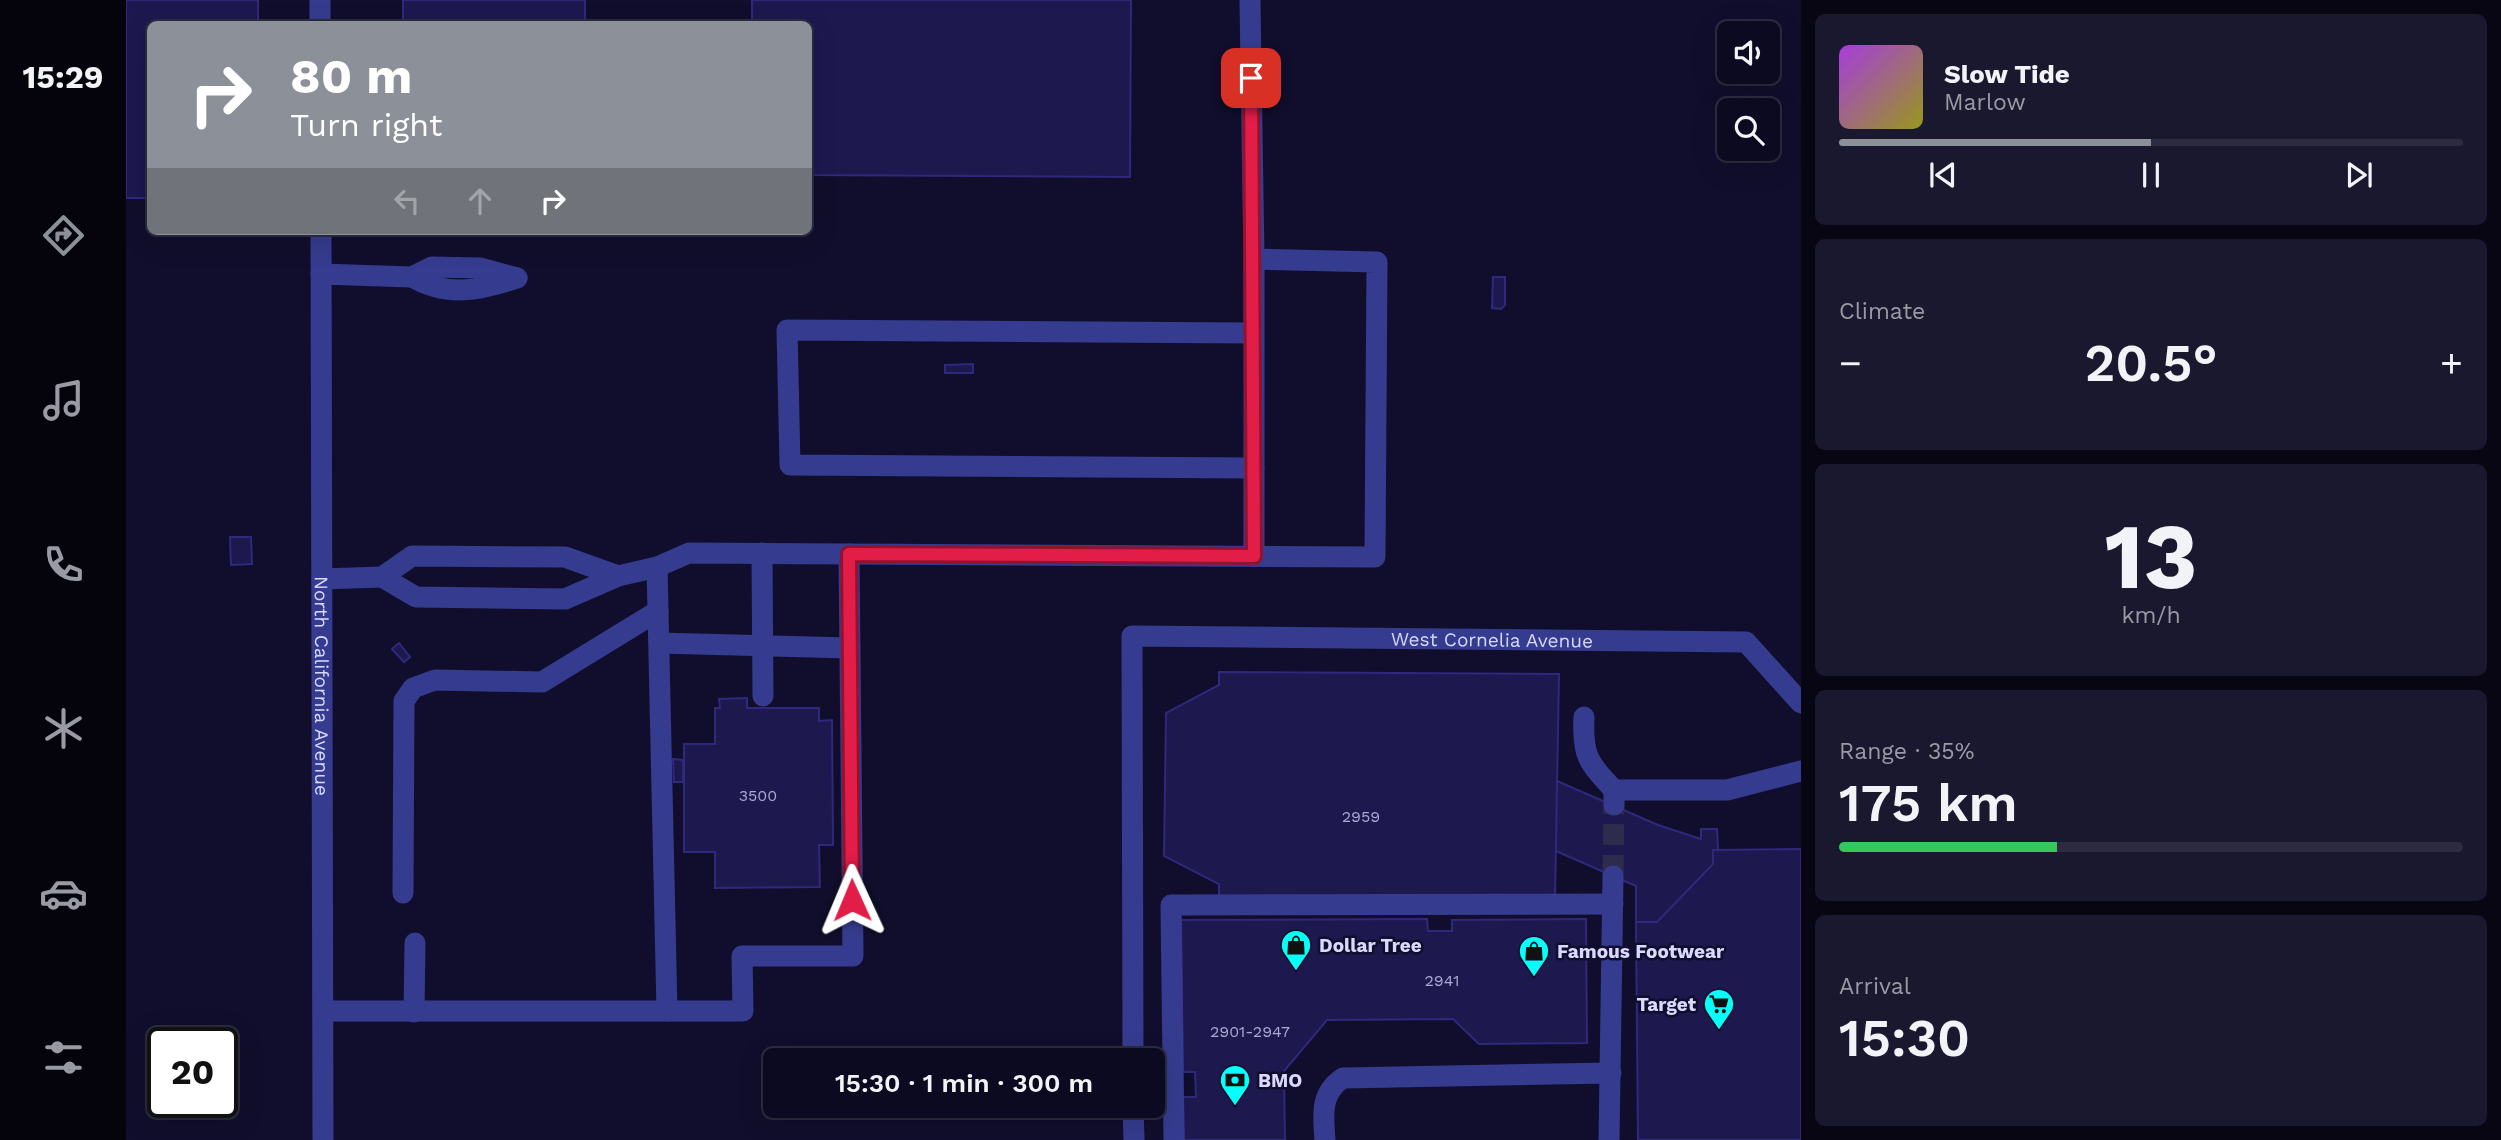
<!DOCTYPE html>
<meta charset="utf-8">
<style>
body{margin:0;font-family:"Work Sans",sans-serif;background:#1a182e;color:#f1f3f6;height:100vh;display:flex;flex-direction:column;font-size:26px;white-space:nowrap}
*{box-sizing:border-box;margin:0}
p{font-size:23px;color:#9a9aa5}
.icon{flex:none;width:38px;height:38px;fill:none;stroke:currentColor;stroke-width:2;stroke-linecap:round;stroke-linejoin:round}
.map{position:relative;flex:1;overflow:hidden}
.details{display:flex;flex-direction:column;gap:14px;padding:14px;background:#070612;width:700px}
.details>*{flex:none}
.banner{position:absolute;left:21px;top:21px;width:665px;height:214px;border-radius:10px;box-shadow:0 7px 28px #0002,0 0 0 2px #2c2b3f;background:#8c9099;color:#fff;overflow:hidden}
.buttons{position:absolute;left:1591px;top:21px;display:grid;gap:14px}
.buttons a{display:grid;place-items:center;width:63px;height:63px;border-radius:10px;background:#0c0a21;box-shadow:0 7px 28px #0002,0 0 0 2px #2c2b3f;font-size:35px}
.speed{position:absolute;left:21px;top:1027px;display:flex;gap:14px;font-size:35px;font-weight:700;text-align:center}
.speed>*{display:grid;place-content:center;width:91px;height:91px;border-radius:50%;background:#0c0a21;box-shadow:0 7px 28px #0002,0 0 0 2px #2c2b3f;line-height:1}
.speed .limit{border:4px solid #111;border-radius:10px;background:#fff;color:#111}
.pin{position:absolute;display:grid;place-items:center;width:60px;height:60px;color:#fff;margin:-30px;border-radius:14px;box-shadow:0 4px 10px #0006}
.me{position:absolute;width:77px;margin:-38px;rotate:359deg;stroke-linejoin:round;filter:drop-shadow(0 0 5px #0008)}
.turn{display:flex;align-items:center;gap:24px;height:147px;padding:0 28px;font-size:32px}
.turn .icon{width:91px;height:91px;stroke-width:2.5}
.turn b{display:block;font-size:49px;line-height:60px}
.lanes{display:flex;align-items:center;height:66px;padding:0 28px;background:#0003;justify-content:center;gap:35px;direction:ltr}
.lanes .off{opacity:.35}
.big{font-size:52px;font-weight:600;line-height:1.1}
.details .card{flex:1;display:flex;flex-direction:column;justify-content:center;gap:10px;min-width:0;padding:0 24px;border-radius:10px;background:#1a182e}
.details .dial{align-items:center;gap:0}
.dial b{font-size:91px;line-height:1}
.song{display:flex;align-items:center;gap:21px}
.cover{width:84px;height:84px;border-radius:10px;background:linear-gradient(135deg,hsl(280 70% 55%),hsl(60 70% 35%))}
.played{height:7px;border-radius:4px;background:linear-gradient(90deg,#8c9099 50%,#2c2b3f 50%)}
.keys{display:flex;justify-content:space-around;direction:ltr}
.heat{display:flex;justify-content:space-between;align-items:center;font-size:38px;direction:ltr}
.charge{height:10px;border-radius:5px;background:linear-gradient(90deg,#34c759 35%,#2c2b3f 0)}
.trip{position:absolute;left:637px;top:1048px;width:402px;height:70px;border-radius:10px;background:#0c0a21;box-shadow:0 7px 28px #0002,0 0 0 2px #2c2b3f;font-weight:600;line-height:70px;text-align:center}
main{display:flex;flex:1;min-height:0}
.tabs{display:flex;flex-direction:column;width:126px;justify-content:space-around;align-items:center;background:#05040d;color:#9a9aa5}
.tabs .icon{width:49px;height:49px}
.tabs .active{color:#8c9099}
.tabs b{font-size:32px;color:#f1f3f6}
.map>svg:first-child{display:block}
.building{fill:#1d184e;stroke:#2f287d;stroke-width:2}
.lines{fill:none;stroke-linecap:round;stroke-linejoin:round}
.minor-tunnel{stroke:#2e2c4c;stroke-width:21;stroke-dasharray:21 10;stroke-linecap:butt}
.minor{stroke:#353c8f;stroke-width:21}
.route-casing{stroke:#92132f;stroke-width:18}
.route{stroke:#e11d48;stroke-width:12}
.labels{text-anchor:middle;stroke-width:5;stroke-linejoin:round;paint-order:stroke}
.number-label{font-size:16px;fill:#aaa9d3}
.street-label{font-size:19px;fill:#d9d9ff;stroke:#100e2c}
.poi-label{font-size:19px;font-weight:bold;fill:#d9d9ff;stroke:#100e2c;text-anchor:start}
</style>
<main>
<nav class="tabs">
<b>15:29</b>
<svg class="icon active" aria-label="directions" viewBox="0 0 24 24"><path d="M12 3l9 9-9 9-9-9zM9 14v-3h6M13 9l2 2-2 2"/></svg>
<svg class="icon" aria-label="music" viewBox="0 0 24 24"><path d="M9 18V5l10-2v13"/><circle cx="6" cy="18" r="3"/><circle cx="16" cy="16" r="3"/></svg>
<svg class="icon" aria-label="phone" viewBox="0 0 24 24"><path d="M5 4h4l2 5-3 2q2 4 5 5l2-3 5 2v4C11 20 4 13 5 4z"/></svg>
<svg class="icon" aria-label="climate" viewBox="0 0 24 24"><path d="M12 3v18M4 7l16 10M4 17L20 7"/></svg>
<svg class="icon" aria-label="car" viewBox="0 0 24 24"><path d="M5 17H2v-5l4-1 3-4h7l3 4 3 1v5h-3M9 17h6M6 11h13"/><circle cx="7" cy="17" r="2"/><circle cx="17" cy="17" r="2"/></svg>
<svg class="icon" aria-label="filters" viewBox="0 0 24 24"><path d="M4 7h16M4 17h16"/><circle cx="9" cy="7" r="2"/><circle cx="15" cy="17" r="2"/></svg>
</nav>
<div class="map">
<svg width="1675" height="1140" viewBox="0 0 1675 1140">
<rect width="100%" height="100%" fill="#100e2c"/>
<path class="building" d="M0,0H132V22L143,21V24H24V198H0Z
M277,0H459V24H277Z
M626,0H1005L1004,177L682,175V24H626Z
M1367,277H1379V305L1375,309L1366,308Z
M847,364V373H819V365Z
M104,537H125L126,564L105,565Z
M273,643L284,657L278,662L266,649Z
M1093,672L1433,674L1429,898L1093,896V884L1038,856L1040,713L1093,685Z
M621,698V708H693V721L706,720L707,845H693L694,887L589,888V852H558V744H589V708H594L593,699Z
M547,759L557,760V782H548Z
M1431,781L1532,825L1575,839V829H1591L1592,850H1587V864L1531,922H1510V886L1430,851Z
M1675,849V1140H1512L1510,922H1531L1587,864V850Z
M1301,919L1302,931H1326V920L1460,919L1461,1043L1353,1044L1327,1019L1201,1020L1158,1071L1159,1140H1058L1057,1097H1070L1069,1072H1057L1055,920Z"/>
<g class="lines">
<path class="minor-tunnel" d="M1487,876L1488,805"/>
<g class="minor">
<path d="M194,0V24"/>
<path d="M1124,0L1128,259V556"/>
<path id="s1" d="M195,231L197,1140"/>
<path d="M195,274L286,277L306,267L354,268L391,278"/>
<path d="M286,277C322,298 354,290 391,278"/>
<path d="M1127,333L661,330L664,465L1128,468"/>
<path d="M636,553L637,696"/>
<path d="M531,567L541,1011"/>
<path d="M256,577L290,597L439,599L492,576L531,567L563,553L1249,557L1251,262L1128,259"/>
<path d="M196,579L256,577L286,556L439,557L492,576"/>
<path d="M533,643L724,648"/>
<path d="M1458,717C1456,756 1462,762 1488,790"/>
<path d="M1488,805V790H1601L1675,771"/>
<path d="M277,893L278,701L287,688L309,680L416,682L532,611"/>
<path d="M197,1011H617L616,956H727L723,554"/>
<path d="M288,1012L289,943"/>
<path id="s2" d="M1007,1060L1006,636L1620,642L1675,703"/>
<path d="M1007,1106L1008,1140"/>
<path d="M1048,1140L1045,905L1487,904"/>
<path d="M1199,1140C1197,1115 1194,1093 1217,1078L1485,1073"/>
<path d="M1483,1140L1487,876"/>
</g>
</g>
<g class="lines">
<g class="route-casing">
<path id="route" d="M726,900L723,554L1128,556L1125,78"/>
</g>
<use href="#route" class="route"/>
</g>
<defs>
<g id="shop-pin" transform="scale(1.575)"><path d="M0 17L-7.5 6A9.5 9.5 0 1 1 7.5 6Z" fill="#05fffa" stroke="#100e2c"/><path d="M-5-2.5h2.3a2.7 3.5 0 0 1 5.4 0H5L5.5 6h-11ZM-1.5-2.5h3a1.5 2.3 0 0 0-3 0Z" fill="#111"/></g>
<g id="supermarket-pin" transform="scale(1.575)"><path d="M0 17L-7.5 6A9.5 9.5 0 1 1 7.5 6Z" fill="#05fffa" stroke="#100e2c"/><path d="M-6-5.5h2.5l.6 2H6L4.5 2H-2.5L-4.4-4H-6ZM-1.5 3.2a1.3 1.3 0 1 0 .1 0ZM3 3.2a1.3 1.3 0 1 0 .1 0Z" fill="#111"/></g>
<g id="bank-pin" transform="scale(1.575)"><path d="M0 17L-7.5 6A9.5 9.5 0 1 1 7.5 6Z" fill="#05fffa" stroke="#100e2c"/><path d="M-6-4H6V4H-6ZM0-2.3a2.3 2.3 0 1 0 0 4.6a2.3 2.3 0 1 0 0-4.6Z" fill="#111"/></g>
</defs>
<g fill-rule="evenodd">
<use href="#shop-pin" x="1170" y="945"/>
<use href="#shop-pin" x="1408" y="951"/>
<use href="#supermarket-pin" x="1593" y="1004"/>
<use href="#bank-pin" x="1109" y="1080"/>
</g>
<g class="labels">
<g class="number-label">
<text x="632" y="801">3500</text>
<text x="1235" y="822">2959</text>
<text x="1316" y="986">2941</text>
<text x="1124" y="1037">2901-2947</text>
</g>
<g class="street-label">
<text dy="7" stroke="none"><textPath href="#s2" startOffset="784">West Cornelia Avenue</textPath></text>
<text dy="7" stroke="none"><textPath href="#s1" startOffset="455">North California Avenue</textPath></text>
</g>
<g class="poi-label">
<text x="1193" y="952">Dollar Tree</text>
<text x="1431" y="958">Famous Footwear</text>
<text x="1570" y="1011" text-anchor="end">Target</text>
<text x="1132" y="1087">BMO</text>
</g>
</g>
</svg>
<div class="buttons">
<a><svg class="icon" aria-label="sound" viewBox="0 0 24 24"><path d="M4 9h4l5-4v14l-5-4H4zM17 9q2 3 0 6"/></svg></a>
<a><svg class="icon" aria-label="search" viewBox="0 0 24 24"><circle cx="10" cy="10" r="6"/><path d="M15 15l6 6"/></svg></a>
</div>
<div class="speed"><div class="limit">20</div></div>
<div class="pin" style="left:1125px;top:78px;background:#d93025"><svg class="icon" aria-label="arrive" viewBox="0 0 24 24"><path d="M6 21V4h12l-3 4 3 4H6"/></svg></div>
<svg class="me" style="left:726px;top:900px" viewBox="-20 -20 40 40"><path d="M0-17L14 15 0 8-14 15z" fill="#e11d48" stroke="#fff" stroke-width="4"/></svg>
<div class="trip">15:30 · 1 min · 300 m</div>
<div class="banner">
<div class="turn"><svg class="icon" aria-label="right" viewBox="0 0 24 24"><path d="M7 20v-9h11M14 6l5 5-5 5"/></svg><div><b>80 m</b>Turn right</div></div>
<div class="lanes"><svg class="icon off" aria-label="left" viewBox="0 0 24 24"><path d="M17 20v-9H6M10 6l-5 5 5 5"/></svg><svg class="icon off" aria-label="ahead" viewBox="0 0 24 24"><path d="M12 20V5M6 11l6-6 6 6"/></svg><svg class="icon" aria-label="right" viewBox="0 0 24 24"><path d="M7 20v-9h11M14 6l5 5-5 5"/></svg></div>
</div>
</div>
<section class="details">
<div class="card">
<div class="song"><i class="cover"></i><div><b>Slow Tide</b><p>Marlow</p></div></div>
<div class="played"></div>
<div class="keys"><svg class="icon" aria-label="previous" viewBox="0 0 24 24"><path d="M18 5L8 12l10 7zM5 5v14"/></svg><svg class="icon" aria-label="pause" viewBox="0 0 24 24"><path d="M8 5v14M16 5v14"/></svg><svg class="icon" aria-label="next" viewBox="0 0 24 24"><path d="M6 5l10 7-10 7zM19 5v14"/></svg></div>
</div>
<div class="card"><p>Climate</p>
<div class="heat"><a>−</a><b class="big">20.5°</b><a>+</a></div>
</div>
<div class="card dial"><b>13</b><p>km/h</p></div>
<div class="card"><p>Range · 35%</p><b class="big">175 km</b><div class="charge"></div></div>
<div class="card"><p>Arrival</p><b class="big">15:30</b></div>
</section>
</main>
